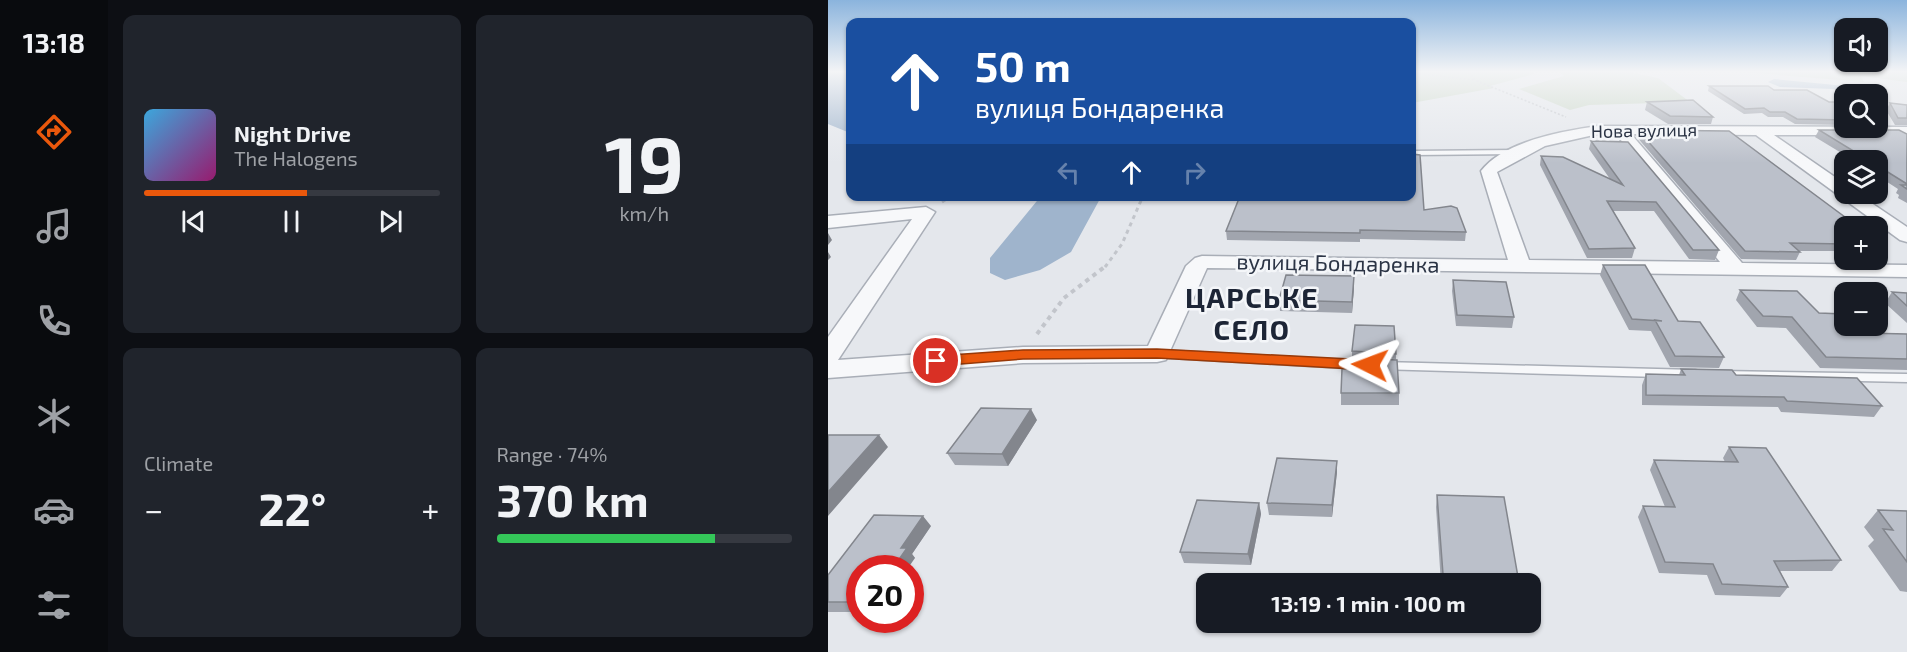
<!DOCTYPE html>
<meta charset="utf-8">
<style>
body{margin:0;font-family:"Exo 2",sans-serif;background:#20242c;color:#f1f3f6;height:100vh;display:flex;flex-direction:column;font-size:22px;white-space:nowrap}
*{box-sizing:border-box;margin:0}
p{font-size:20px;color:#9ea1a6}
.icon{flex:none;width:33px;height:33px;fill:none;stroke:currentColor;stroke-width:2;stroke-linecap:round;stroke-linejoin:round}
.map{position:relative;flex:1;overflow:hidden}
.panel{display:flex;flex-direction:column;gap:15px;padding:15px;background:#0d0f14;width:720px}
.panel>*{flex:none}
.top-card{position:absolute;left:18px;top:18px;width:570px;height:183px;border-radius:12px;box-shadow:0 2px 4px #0004;background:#1a4fa0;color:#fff;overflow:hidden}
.fabs{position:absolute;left:1006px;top:18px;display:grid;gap:12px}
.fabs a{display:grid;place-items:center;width:54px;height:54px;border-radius:12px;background:#171b24;box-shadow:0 2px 4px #0004;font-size:30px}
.speed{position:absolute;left:18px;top:555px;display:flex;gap:12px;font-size:30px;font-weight:700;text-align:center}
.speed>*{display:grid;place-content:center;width:78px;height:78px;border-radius:50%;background:#171b24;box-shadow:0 2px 4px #0004;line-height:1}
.speed .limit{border:9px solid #d22;background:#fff;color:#111}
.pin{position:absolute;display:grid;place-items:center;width:51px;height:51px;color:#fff;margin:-26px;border:3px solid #fff;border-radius:50%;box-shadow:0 2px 6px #0007}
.me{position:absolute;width:66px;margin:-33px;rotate:273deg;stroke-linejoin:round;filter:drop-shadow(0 0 4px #0008)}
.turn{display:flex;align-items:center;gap:21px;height:126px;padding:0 30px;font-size:27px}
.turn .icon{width:78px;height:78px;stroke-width:2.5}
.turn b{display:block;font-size:42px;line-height:51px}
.lanes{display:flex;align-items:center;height:57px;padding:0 30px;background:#0003;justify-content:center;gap:30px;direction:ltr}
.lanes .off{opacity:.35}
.big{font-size:45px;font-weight:700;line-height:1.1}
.panel .tile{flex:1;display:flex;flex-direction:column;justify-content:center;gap:9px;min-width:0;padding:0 21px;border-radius:12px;background:#20242c}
.panel .dial{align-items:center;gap:0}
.dial b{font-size:78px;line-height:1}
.song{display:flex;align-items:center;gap:18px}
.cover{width:72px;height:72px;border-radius:9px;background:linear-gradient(135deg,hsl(200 70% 55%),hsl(320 70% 35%))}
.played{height:6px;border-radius:3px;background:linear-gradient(90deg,#ea580c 55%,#363941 55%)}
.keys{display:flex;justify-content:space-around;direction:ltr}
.heat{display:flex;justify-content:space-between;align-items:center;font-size:33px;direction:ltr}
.charge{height:9px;border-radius:4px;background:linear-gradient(90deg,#34c759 74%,#363941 0)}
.panel .tiles{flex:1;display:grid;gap:15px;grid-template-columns:repeat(2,1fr)}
.trip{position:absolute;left:368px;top:573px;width:345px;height:60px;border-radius:12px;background:#171b24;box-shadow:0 2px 4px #0004;font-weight:700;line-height:60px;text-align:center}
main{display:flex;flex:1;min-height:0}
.menu{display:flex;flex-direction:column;width:108px;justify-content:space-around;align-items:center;background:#090b0e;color:#9ea1a6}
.menu .icon{width:42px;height:42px}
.menu .current{color:#ea580c}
.menu b{font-size:27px;color:#f1f3f6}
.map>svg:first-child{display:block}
.green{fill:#c9d6c5}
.water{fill:#9fb4cc}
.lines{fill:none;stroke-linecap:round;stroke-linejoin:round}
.service-casing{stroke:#a9aeb7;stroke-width:3}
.minor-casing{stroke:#a9aeb7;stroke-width:3}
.path-far2{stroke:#c2c5cb;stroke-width:1.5;stroke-dasharray:2 2;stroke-linecap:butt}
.path-far1{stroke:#c2c5cb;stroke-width:3;stroke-dasharray:4 4;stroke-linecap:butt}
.path{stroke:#c2c5cb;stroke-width:4;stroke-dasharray:4.5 4.5;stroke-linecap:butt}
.service{fill:#f7f8fa;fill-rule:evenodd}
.minor{fill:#f7f8fa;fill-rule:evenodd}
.wall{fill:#a1a5ae}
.shaded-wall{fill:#83868d}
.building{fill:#bbc0ca;stroke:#83868d;stroke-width:1.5}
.route{fill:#ea580c;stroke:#983908;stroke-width:1.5}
.labels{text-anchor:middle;stroke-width:5;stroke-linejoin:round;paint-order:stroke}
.far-street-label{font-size:18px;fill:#2b3445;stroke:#f4f6f9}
.street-label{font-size:22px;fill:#2b3445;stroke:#f4f6f9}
.district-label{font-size:28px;font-weight:bold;letter-spacing:1.5px;fill:#1d2536;stroke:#f4f6f9}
</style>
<main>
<nav class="menu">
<b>13:18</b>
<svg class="icon current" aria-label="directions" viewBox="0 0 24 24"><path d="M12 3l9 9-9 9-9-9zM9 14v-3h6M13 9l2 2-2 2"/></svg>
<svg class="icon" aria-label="music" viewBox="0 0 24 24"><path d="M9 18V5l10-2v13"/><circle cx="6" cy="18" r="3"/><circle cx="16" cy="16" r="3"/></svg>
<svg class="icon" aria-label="phone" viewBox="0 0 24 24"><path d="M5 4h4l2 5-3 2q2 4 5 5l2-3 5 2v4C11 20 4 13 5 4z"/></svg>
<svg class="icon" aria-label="climate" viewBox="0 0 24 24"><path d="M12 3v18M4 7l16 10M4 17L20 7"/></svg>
<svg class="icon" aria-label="car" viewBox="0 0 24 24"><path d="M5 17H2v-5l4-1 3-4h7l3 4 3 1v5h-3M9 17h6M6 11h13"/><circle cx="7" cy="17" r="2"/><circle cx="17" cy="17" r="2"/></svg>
<svg class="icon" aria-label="filters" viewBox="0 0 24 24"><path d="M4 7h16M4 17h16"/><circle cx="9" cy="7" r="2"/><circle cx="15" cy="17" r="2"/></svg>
</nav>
<section class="panel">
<div class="tiles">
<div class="tile">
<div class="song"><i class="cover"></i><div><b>Night Drive</b><p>The Halogens</p></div></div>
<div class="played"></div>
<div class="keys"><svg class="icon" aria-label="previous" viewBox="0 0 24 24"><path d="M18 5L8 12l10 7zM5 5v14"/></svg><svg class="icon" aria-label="pause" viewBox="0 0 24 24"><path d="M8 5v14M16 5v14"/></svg><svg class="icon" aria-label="next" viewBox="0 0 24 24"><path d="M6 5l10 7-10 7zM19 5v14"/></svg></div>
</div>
<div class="tile dial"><b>19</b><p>km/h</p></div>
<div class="tile"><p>Climate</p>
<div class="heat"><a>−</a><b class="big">22°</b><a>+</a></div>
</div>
<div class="tile"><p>Range · 74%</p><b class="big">370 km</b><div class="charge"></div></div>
</div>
</section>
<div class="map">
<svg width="1079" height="652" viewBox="0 0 1079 652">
<rect width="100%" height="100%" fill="#e4e7ec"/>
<path class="green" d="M584,72H704L706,74L662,86L666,88L584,103Z
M732,72H801L830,78L862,102L761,105L742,110L691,89L736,76Z
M915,72H1079V82L1033,76L1036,82Z"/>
<path class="water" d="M0,72H22V133L0,124Z
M946,79L1028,87L1033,90L952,87L940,82Z
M213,196L273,197L243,252L212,270L177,280L162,273V258Z"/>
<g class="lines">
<g class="service-casing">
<path id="service" d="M687,150L691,152L690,154L584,155V151Z
M329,350L537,361L544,365L537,369L324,357L323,354L324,351Z
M555,362L867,370L872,371L874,374L872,377L867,378L550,369L548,366L550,363Z
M893,371L1079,374V382L888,378L886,375L888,372Z"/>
</g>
<g class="minor-casing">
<path id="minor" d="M770,126L1079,127V135H946L1017,184V194H1030L1079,227V242L1072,240L928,135L803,134L914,263L1079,265V277L379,268L338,360L329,362L195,363L0,378V337L84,219L0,228V216L98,207L107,212L10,360L195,347L320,346L358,266L367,258L374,256L680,260L653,171C676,141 735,131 770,126ZM770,134H788L892,262L701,260L669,172L717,146Z"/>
</g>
<path class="path-far2" d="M640,72L649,81L738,117
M584,73L648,80"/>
<path class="path-far1" d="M114,202L123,196
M277,267L294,244L315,196"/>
<path class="path" d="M209,334L236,298L279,265"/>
<use href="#service" class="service"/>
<use href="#minor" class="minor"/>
</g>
<path class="wall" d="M881,86L1001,102L1017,106V125L967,124L955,117H940L934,113L916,114L880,91Z
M819,102L885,117L883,124H840L817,110Z
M1062,103L1078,105L1079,104V125H1067L1058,110Z
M810,130L1017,226V251H970L972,252L968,260L913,259L808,136Z
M991,130L1079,134V203L1070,198L1071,195L1068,193L1070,189L1050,176V160H1025L987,137Z
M763,141L891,250L887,260L861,259L826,211H785L807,248L804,258H759L712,165L713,156L782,179L761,149Z
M596,210L638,232L637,241L532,239V242L399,240L398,231Z
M775,265L896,357L891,368L842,367L823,331L801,330L772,275Z
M625,280L686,317L684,328L628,326L624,291Z
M526,287L524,313L452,311L451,300Z
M912,290L991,313L1035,333L1079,334V370L992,368L958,328L929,327L908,300Z
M1064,292L1079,293V323L1057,303Z
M524,351L568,354V359L524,357Z
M853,369L908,375L1054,406L1046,417L953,412L950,407L814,405V385L818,374L851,375Z
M513,393H571V405H513Z
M209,420L180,466L127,465L119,453Z
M901,447L1013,560L1004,571H952L960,587L952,597L887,595L879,575L831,573L810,517L815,506L837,507L822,470L826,460L897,462L895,458Z
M509,472L504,517L441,515L439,503Z
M609,495L690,577L688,584H613L608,507Z
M431,503L433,514L423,565L356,563L352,552Z
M1050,510L1079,511V592L1072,591L1040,546L1046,540L1036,527Z
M103,526L84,554L87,558L32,568V612H0V575Z"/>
<path class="shaded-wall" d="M0,233L4,240L0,245Z
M0,252L3,257L0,260Z
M526,276V287L524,313V302Z
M203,409L209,420L180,466L174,454Z
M51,435L60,447L0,516V492Z
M509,461V472L504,517V505Z
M431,503L433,514L423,565L420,554Z
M95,516L103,526L84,554L87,558L80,568H65L73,548Z"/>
<path class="building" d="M881,86H940L946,90H979L1001,102H1009L1017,106V120L969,119L957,112H942L936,108L917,109Z
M865,100L885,117L842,116L819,102Z
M1062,103L1079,105V118H1070Z
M810,130L901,131L1029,226H1017V244L962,243L972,252L917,251Z
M991,130H1071L1079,134V184L1050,166V160H1040Z
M763,141L800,142L891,250H865L828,202L779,201L807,248L761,249L713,156L735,157L795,185Z
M584,154L592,155L596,210L623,206L629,208L638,232L532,230V233L398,231L412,196H584Z
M1073,185H1079V189Z
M775,265H817L850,321L872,322L896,357L847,356L827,320L834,321L804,319Z
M458,275L526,276L524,302L451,300Z
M625,280L678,282L686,317L629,315Z
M912,290L969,291L991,313L1016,314L1017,315V326H1027L1035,333L1079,334V359L998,357L964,317L935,316Z
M1064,292L1079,293V306Z
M527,325L566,326L568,354L524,351Z
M523,358L569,360L571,393H513L514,369H521Z
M853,369L904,370L908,375L1029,378L1054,406L959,401L956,397L818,395V374L857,375Z
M153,408L203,409L174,454L119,453Z
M0,435H51L0,492Z
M901,447L938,448L1013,560L946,561L960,587L894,584L885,564L837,562L815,506L847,507L826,460L910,462Z
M449,458L509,461L504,505L439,503Z
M609,495L676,497L690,577L615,574Z
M369,500L431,503L420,554L352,552Z
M1050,510L1079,511V562L1055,529L1065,530Z
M46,515L95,516L73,548H79L65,568H32V602H0V575Z"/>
<linearGradient id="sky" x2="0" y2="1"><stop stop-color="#8bb4dd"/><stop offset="0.44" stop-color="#f3f4f6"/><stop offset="1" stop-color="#f3f4f6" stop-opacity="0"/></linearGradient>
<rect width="1079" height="163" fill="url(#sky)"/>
<path class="route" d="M329,349L542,360L549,365L542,370L329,358L195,359L108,366L101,361L108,356L195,350Z"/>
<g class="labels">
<g class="far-street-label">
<text transform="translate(816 131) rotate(-1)" y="6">Нова вулиця</text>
</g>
<g class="street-label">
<text transform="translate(510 263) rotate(1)" y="8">вулиця Бондаренка</text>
</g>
<g class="district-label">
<text x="424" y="308">ЦАРСЬКЕ<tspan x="424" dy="32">СЕЛО</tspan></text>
</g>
</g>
</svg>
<div class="fabs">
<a><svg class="icon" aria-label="sound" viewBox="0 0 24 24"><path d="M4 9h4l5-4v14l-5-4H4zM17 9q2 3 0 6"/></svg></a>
<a><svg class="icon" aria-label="search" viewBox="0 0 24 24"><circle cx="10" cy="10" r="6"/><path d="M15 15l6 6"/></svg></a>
<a><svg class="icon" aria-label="layers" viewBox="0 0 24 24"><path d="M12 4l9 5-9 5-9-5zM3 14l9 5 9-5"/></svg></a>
<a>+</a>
<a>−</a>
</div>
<div class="speed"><div class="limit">20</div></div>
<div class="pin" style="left:108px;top:361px;background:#d93025"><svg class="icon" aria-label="arrive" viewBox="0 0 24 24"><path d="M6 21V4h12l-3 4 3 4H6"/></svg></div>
<svg class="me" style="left:542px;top:365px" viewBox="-20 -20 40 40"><path d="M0-17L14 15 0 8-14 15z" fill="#ea580c" stroke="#fff" stroke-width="4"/></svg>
<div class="trip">13:19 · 1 min · 100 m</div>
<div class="top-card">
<div class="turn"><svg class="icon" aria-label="ahead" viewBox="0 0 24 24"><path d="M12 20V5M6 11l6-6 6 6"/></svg><div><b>50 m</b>вулиця Бондаренка</div></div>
<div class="lanes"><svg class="icon off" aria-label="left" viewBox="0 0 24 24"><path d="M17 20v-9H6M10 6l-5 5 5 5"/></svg><svg class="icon" aria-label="ahead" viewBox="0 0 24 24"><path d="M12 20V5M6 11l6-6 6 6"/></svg><svg class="icon off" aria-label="right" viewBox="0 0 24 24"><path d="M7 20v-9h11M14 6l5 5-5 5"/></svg></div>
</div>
</div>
</main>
